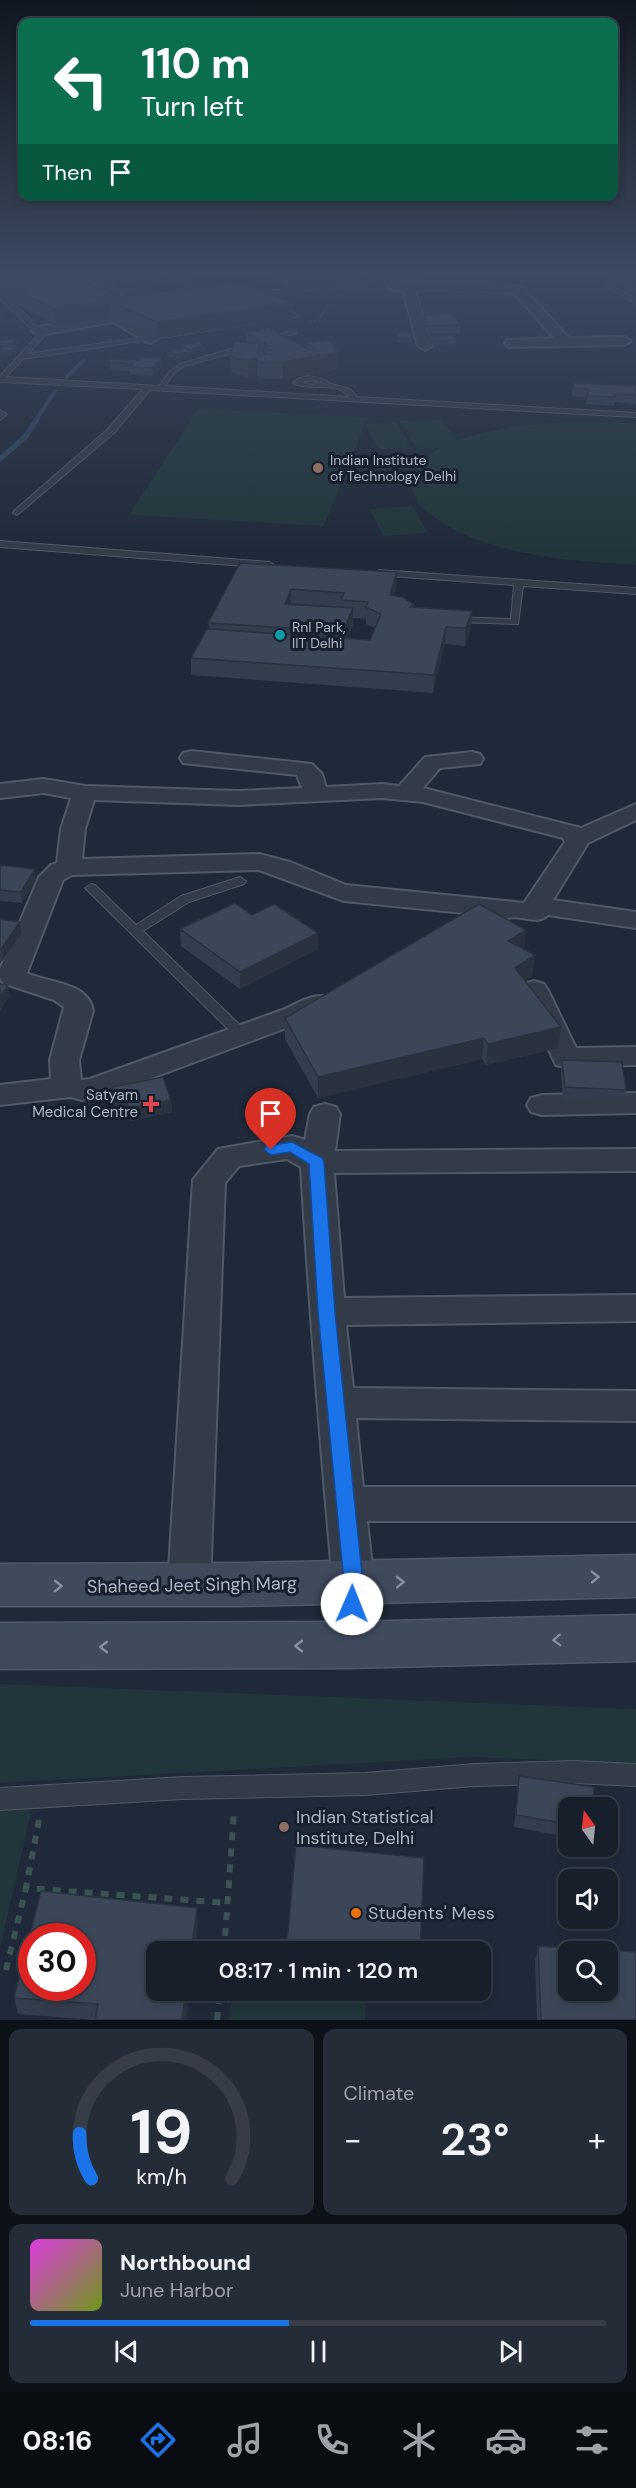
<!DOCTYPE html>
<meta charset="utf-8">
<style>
body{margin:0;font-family:"DM Sans",sans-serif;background:#242c37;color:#f1f3f6;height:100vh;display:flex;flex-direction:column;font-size:22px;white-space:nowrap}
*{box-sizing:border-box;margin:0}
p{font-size:20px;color:#9ea2a9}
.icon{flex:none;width:33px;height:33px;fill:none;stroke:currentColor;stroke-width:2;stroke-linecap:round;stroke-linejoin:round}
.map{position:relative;height:2020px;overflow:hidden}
.sheet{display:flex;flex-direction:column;gap:9px;padding:9px;background:#0d1118;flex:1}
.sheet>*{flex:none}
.banner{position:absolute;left:18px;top:18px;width:600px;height:183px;border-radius:12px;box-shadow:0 3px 9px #0003,0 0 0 2px #363d47;background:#0b6e4f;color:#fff;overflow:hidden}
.needle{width:39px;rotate:345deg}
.fabs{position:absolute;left:558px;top:1797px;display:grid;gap:12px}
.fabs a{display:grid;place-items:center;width:60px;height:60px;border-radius:12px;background:#171f2b;box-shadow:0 3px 9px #0003,0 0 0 2px #363d47;font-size:30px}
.speed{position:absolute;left:18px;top:1923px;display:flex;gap:12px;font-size:30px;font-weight:700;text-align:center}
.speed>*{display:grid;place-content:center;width:78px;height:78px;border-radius:50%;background:#171f2b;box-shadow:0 3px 9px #0003,0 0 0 2px #363d47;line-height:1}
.speed .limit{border:9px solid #d22;background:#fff;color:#111}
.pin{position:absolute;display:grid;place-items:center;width:51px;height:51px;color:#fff;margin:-62px -26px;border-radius:50% 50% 50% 0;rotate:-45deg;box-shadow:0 0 6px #0007}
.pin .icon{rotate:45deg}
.me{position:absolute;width:66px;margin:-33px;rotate:1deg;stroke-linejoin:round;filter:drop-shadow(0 0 4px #0008)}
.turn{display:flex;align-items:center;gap:21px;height:126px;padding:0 24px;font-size:27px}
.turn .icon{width:78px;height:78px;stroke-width:2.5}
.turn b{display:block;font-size:42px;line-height:51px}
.then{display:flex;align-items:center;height:57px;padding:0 24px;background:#0003;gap:12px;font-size:22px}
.big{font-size:45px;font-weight:600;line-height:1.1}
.sheet .card{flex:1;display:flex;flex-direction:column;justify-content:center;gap:9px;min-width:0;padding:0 21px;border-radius:12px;background:#242c37}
.sheet .dial{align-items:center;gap:0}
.dial svg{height:156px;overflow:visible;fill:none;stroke:#363d47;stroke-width:7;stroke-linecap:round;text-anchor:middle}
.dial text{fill:#f1f3f6;stroke:none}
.song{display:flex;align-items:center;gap:18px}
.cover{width:72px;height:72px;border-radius:9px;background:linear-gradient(135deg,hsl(300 70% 55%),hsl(80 70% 35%))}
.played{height:6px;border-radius:3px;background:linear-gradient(90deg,#1a73e8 45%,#363d47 45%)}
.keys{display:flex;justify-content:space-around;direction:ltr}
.heat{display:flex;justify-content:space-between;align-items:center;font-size:33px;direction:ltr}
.sheet .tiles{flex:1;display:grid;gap:9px;grid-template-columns:1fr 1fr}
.card:last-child{grid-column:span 2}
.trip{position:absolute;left:146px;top:1941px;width:345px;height:60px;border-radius:12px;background:#171f2b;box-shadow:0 3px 9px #0003,0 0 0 2px #363d47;font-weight:600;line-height:60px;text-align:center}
.menu{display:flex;height:96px;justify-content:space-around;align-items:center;background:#090c11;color:#9ea2a9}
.menu .icon{width:42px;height:42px}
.menu .current{color:#1a73e8}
.menu b{font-size:27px;color:#f1f3f6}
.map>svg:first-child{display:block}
.green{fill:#21363a}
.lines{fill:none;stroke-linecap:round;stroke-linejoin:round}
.stream-far1{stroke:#314461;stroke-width:4}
.stream{stroke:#314461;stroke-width:5}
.lane-casing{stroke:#505967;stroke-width:2}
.street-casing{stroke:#505967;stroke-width:4}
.secondary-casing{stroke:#505967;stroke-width:3}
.path-far1{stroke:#3b5254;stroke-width:1.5;stroke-dasharray:2 2;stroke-linecap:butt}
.path{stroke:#3b5254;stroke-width:6;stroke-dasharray:8 8;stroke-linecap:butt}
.lane{fill:#333b49;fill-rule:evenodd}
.street{fill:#333b49;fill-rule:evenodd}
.secondary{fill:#404a5d;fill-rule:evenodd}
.wall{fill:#333d4d;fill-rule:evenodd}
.shaded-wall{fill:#29323e}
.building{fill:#3b4759;stroke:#29323e;stroke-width:1.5;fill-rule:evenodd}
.oneway{stroke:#8790a1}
.route{fill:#1a73e8;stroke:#114b97;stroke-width:1.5}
.education-dot{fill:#8d6e63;stroke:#18202e;stroke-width:2}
.culture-dot{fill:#0f9aa8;stroke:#18202e;stroke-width:2}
.health-dot{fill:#e0444e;stroke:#18202e;stroke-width:2}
.food-dot{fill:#e8710a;stroke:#18202e;stroke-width:2}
.labels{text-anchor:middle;stroke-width:6;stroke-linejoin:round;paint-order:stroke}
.far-poi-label{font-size:14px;fill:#adb6c6;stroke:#18202e;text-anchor:start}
.poi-label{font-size:15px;fill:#adb6c6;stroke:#18202e;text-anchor:end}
.near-street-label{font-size:18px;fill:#adb6c6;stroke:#18202e}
.near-poi-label{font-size:18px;fill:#adb6c6;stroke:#18202e;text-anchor:start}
</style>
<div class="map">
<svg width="636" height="2020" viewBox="0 0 636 2020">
<rect width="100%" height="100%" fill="#1f2939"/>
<path class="green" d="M198,409L367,417L366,424L397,422L411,448L378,449L365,424L324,526L129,515Z
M441,419L457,440C516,422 575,419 636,424V565C571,561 471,555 422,507C416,502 413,490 410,483L420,461L440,448L418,449L399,421Z
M412,506L428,533L384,536L369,509Z
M0,1684L636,1709V1763L468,1757L0,1783Z
M32,1808L0,1948V1810Z
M233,1991L366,2001L365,2020H229Z"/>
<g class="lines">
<path class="stream-far1" d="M67,377L84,360
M36,420L55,391"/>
<path class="stream" d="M0,459L25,437L37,419"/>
<g class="lane-casing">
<path id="lane" d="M182,273L200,293L208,295V297L196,295L178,276L111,281L128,302L125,304L105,282L77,284L74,282Z
M275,273H281L295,288L449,273L366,286L247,295L249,292L289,289Z
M636,275V279L610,285L636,299V303L603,285L607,281Z
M0,294L23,312L45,335L28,354L291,316L275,302L277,299L299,317L23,359L6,377L159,386L170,371L180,364L295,330L297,333L265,341L255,347L184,366L174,373L165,386L349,397C337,380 310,392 293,383C303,373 315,376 327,381L328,383L350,389L357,397L636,413V417L150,390L114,433L17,515L13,513L14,511L108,429L143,389L0,382V376L38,335L0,299ZM313,380L319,382L313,385L301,382Z
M0,410L7,414L0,420Z
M0,541L270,562L274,565L270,568L0,547Z
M379,570L636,588V594L523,586L518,624L455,622L452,621V617L511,619L514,585L376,575L375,573Z
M240,877L246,881L244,884L189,902L143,931L246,1031L248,1034L246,1037H236L85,888L91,884L95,885L136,925L181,896Z
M574,1761L636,1764V1786L574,1783L475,1786L365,1795L183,1799L0,1810V1788L183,1777L365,1773L475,1764Z"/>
</g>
<g class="street-casing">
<path id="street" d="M393,282L485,283L519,287L523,288L569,338L624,337L631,341L624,345L512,347L507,346L505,343L507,340L554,338L515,294L485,291L415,290L432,346L425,350L418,346L403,290H393L387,286Z
M116,314L158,339L151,343L146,342L114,322L39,335L32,331L39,327Z
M191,751L312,764L322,774L326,787L382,784L399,786L425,757L472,752L480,754L483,759L480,764L440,768L423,788L581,828L636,804V820L588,843L553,900L636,912V928L548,915C537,926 521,914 507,918C487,923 473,942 451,937L447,931L451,925L474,914L344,901L259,870L72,875L63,880L27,973C48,983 89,982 93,1011L79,1060L81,1080L90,1079L285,1009C300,1002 313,993 330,997L334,1003L330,1009L305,1021L106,1095L82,1100L70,1097L0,1105V1085L51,1079L50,1060L64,1007L54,1000L3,983L0,978V969L39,877L51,865L57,863L61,829L71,798L44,793L0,798V784L44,779L85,786L238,791L302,788L297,775L183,763L180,758L183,753ZM382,798L423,802L563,838L565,842L524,903L346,885L290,862L259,854L82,859L85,829L94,800L238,805Z
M534,981L544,984L548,990L576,1048L636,1047V1065L566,1067L556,1065L520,990L524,984Z
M636,1093V1113L542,1115L531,1112L527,1105L531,1098L542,1095Z
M325,1104L336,1107L340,1114L335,1151L636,1149V1171L334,1173L344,1298L636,1295V1321L346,1325L353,1388L636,1391V1421L356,1418L363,1487H636V1521H367C371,1562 382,1620 364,1659L349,1665L334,1659C322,1632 334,1602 332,1573C320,1438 309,1303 301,1167L287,1159L239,1166L225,1183L210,1585L204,1598L189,1603L174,1598L168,1585L193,1180L218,1149L292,1136L305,1140L310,1114L314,1107Z"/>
</g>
<g class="secondary-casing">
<path id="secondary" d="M636,1555V1597L238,1606H0V1564L238,1563Z
M636,1615V1661L349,1668L0,1669V1623L349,1622Z"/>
</g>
<path class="path-far1" d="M310,323L320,318L329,304"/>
<path class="path" d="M39,1820L26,1888L228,1903
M224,1952L234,1812
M6,1970L26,1888
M331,1990L411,1999
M217,2020L220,1990"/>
<use href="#lane" class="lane"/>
<use href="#street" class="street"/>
<use href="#secondary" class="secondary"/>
</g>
<path class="wall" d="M4,273H72L73,275L66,276V277L81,279L97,284L104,288V291L123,298L291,303V319L158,338L110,316L56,325L0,295V275H4Z
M282,273H365V279L295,283Z
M612,273H636V288L632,289L611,283Z
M124,280L153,288V292L140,293L137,288L127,289L124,284Z
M424,315L460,325V333L427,334L424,322Z
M246,333L307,349V343L329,340L338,369L283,379H259L257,375L248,377L231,373L230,357L246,343Z
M396,333L412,338V342H397Z
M428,336L455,340L454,344L431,345L428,340Z
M0,340L18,343L15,347H16L17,351L12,355L0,354Z
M182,345L205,346L206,350L191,352V356L173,358L167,355V351L182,348Z
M162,358L163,366L153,376L130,374V371L110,370V359L137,361Z
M636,386V404L615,402L614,406L586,404L587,397L572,396L573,388Z
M240,563L397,572L396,589L394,596L414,604V607L471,628L465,646L445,644L433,693L191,675V658L209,629L208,623ZM353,618L366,619V624L375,628L370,640L347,639L353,625Z
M0,865L36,880L22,903L0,901Z
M252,915L318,949L240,989L181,946L180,929Z
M0,919L21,934L2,961H0Z
M526,930L524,950L532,976L525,981L558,1048L486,1065L482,1059L318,1098L285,1039V1018Z
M562,1060L626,1090L624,1102L563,1100L561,1072Z
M112,1087L171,1100L172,1112L131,1121L128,1111L118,1113L113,1099Z
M519,1776L568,1808V1837L514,1827Z
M198,1924L195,1952H156V1990H190L186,2020H95L18,2014L14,1998Z
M538,1946L636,2020H537L535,1962Z"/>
<path class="shaded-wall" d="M64,273H72L73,275L66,276L67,280L52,274Z
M103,273H120L121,277L103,278Z
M633,279H636V288L632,289Z
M136,284L137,288L127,289V285Z
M153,288V292L140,293L139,289Z
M109,301L110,316L56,325L54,309Z
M291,303V319L158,338L157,322Z
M3,307L4,319L0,323V309Z
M18,339V343L13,348V344Z
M205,346L206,350L191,352V356L173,358V354L188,349Z
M16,347L17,351L12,355V351Z
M338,352V369L283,379V362Z
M162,358L163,366L153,376V368Z
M257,358V375L248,377V360Z
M397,572L396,589L389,612L390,595Z
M291,589V606L285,604Z
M353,608V625L342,649L343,631Z
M472,611L471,628L465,646L466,628Z
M446,627L445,644L433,693L434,675Z
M35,869L36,880L22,903L21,892Z
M20,922L21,934L2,961L1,949Z
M526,930L524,950L508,941Z
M318,933V949L240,989V972Z
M535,955L532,976L513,989L515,968Z
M8,985L9,997L0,1012V997Z
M561,1027L558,1048L486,1065L488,1044Z
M484,1038L482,1059L318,1098V1077Z
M126,1099L128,1111L118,1113L116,1101Z
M171,1100L172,1112L131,1121L129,1108Z
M197,1908L198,1924L195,1952H191Z
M186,1990H190L186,2020H182Z"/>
<path class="building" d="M16,273H54L123,298L224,283L248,284L291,303L157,322L109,301L54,309L0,281V275Z
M612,273H636V279H633Z
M76,276L89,284L87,285L67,277Z
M81,279H94L97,284L101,283L104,288L100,289V290L91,286Z
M135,279L139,284L127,285L124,280Z
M136,284H150L153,288L139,289Z
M454,314L460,325L427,326L424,315Z
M269,328L309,350L316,349L307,343L329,340L338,352L283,362H259L257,358L248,360L230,357L234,342L259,343L258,355L266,354L263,351L270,350L265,347L269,346L246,333Z
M410,332L412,338H398L396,333Z
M454,335L455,340L431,341L428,336Z
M18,339L13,344L0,343V340Z
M199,342L205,346L188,349L182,345Z
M0,346L16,347L12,351L0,350Z
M185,348L191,352L173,354L167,351Z
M141,357L162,358L153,368L130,367L133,364L109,362L110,359L137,361Z
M574,383L636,386V395L616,394L615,397L587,396L589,389L573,388Z
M240,563L397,572L390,595L403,597L414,604L410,607L472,611L466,628L446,627L434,675L191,658L207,629L370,640L381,614L366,607L368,602L341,600L344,593L291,589L285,604L353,608L343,631L208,623Z
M0,865L35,869L21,892L0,890Z
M235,903L252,915L274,904L318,933L240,972L180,929Z
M479,904L526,930L508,941L535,955L515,968L561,1027L488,1044L484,1038L318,1077L285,1018Z
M0,919L20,922L1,949H0Z
M0,984L8,985L0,997Z
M562,1060L622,1062L626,1090L565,1087Z
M163,1077L171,1100L129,1108L126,1099L116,1101L112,1087Z
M519,1776L594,1787L593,1808H568V1824L516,1815Z
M296,1845L424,1858L420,1952H286Z
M41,1891L197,1908L191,1952H156V1990H186L182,2020H95L98,2004L14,1998ZM32,1936H82V1988H32Z
M538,1946L636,1952V2020H541ZM568,1952H608V1990H568Z"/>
<defs><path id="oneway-chevron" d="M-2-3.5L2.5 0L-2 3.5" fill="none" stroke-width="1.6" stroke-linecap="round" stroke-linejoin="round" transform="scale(1.5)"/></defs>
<g class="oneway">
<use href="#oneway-chevron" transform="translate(595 1577) rotate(-1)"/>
<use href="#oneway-chevron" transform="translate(400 1582) rotate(-1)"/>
<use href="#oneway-chevron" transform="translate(58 1586) rotate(1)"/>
<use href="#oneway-chevron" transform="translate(557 1640) rotate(178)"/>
<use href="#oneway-chevron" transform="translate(299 1646) rotate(180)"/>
<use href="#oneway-chevron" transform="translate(104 1647) rotate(180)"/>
</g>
<linearGradient id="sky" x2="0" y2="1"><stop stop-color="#11171f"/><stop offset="0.49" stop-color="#3c495f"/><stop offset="1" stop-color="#3c495f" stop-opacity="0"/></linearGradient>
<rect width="636" height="556" fill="url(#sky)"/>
<path class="route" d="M292,1142L322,1158L324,1162L335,1312L363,1583L362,1604L359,1610L352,1613L345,1610L342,1604L344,1583L318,1312L309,1164L290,1152L271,1155L264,1150L266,1146Z"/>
<g class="education-dot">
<circle cx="318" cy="468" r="6"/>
<circle cx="284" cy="1827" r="6"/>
</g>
<circle class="culture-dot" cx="280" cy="635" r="6"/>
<path class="health-dot" d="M148 1095h6v6h6v6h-6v6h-6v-6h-6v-6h6z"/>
<circle class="food-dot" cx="356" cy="1913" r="6"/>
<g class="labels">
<g class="far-poi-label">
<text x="330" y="465">Indian Institute<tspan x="330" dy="16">of Technology Delhi</tspan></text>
<text x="292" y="632">RnI Park,<tspan x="292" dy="16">IIT Delhi</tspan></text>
</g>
<g class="poi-label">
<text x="138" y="1100">Satyam<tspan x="138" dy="17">Medical Centre</tspan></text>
</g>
<g class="near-street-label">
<text transform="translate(192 1585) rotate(-1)" y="6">Shaheed Jeet Singh Marg</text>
</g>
<g class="near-poi-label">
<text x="296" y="1823">Indian Statistical<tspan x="296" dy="21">Institute, Delhi</tspan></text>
<text x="368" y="1919">Students' Mess</text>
</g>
</g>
</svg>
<div class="fabs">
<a><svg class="needle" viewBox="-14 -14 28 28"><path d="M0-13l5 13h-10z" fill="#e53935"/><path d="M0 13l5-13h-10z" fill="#9ea2a9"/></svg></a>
<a><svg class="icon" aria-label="sound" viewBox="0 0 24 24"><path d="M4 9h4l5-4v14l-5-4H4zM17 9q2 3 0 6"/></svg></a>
<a><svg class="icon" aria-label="search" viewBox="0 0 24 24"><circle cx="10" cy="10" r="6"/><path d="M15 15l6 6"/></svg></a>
</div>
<div class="speed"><div class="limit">30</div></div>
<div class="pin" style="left:271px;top:1150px;background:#d93025"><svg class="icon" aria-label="arrive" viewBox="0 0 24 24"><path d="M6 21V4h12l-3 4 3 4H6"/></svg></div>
<svg class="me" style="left:352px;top:1604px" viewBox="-20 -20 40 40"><circle r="19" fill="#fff"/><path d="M0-13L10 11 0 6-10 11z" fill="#1a73e8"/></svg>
<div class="trip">08:17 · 1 min · 120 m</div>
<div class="banner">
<div class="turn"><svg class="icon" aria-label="left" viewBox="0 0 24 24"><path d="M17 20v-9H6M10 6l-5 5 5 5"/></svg><div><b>110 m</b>Turn left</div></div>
<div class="then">Then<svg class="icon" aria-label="arrive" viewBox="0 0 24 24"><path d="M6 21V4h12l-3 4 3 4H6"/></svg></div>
</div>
</div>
<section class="sheet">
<div class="tiles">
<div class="card dial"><svg viewBox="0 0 100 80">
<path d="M14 69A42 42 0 1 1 86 69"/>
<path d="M14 69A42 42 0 0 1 8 46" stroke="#1a73e8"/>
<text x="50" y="56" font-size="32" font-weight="700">19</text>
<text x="50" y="72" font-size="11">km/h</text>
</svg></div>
<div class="card"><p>Climate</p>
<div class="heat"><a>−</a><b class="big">23°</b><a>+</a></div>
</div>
<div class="card">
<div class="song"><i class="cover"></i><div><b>Northbound</b><p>June Harbor</p></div></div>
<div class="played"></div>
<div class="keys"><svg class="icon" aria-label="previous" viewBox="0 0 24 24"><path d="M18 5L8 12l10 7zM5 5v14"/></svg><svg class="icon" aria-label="pause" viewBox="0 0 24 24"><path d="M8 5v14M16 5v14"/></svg><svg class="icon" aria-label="next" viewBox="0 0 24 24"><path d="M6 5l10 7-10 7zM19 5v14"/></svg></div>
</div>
</div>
</section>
<nav class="menu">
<b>08:16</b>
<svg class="icon current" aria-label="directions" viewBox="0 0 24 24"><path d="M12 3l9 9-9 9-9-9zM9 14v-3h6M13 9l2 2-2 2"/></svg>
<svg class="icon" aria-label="music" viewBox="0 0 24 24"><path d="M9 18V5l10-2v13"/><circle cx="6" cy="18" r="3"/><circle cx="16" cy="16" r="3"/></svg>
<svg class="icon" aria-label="phone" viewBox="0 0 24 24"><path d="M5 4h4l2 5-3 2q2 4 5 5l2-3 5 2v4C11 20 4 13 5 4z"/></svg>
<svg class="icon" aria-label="climate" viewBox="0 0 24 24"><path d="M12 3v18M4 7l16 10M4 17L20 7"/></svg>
<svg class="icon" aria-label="car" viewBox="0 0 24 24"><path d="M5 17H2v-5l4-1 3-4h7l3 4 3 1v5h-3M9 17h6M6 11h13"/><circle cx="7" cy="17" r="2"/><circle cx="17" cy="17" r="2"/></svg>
<svg class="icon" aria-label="filters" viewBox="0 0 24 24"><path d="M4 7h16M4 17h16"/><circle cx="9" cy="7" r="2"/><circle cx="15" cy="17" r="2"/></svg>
</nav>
